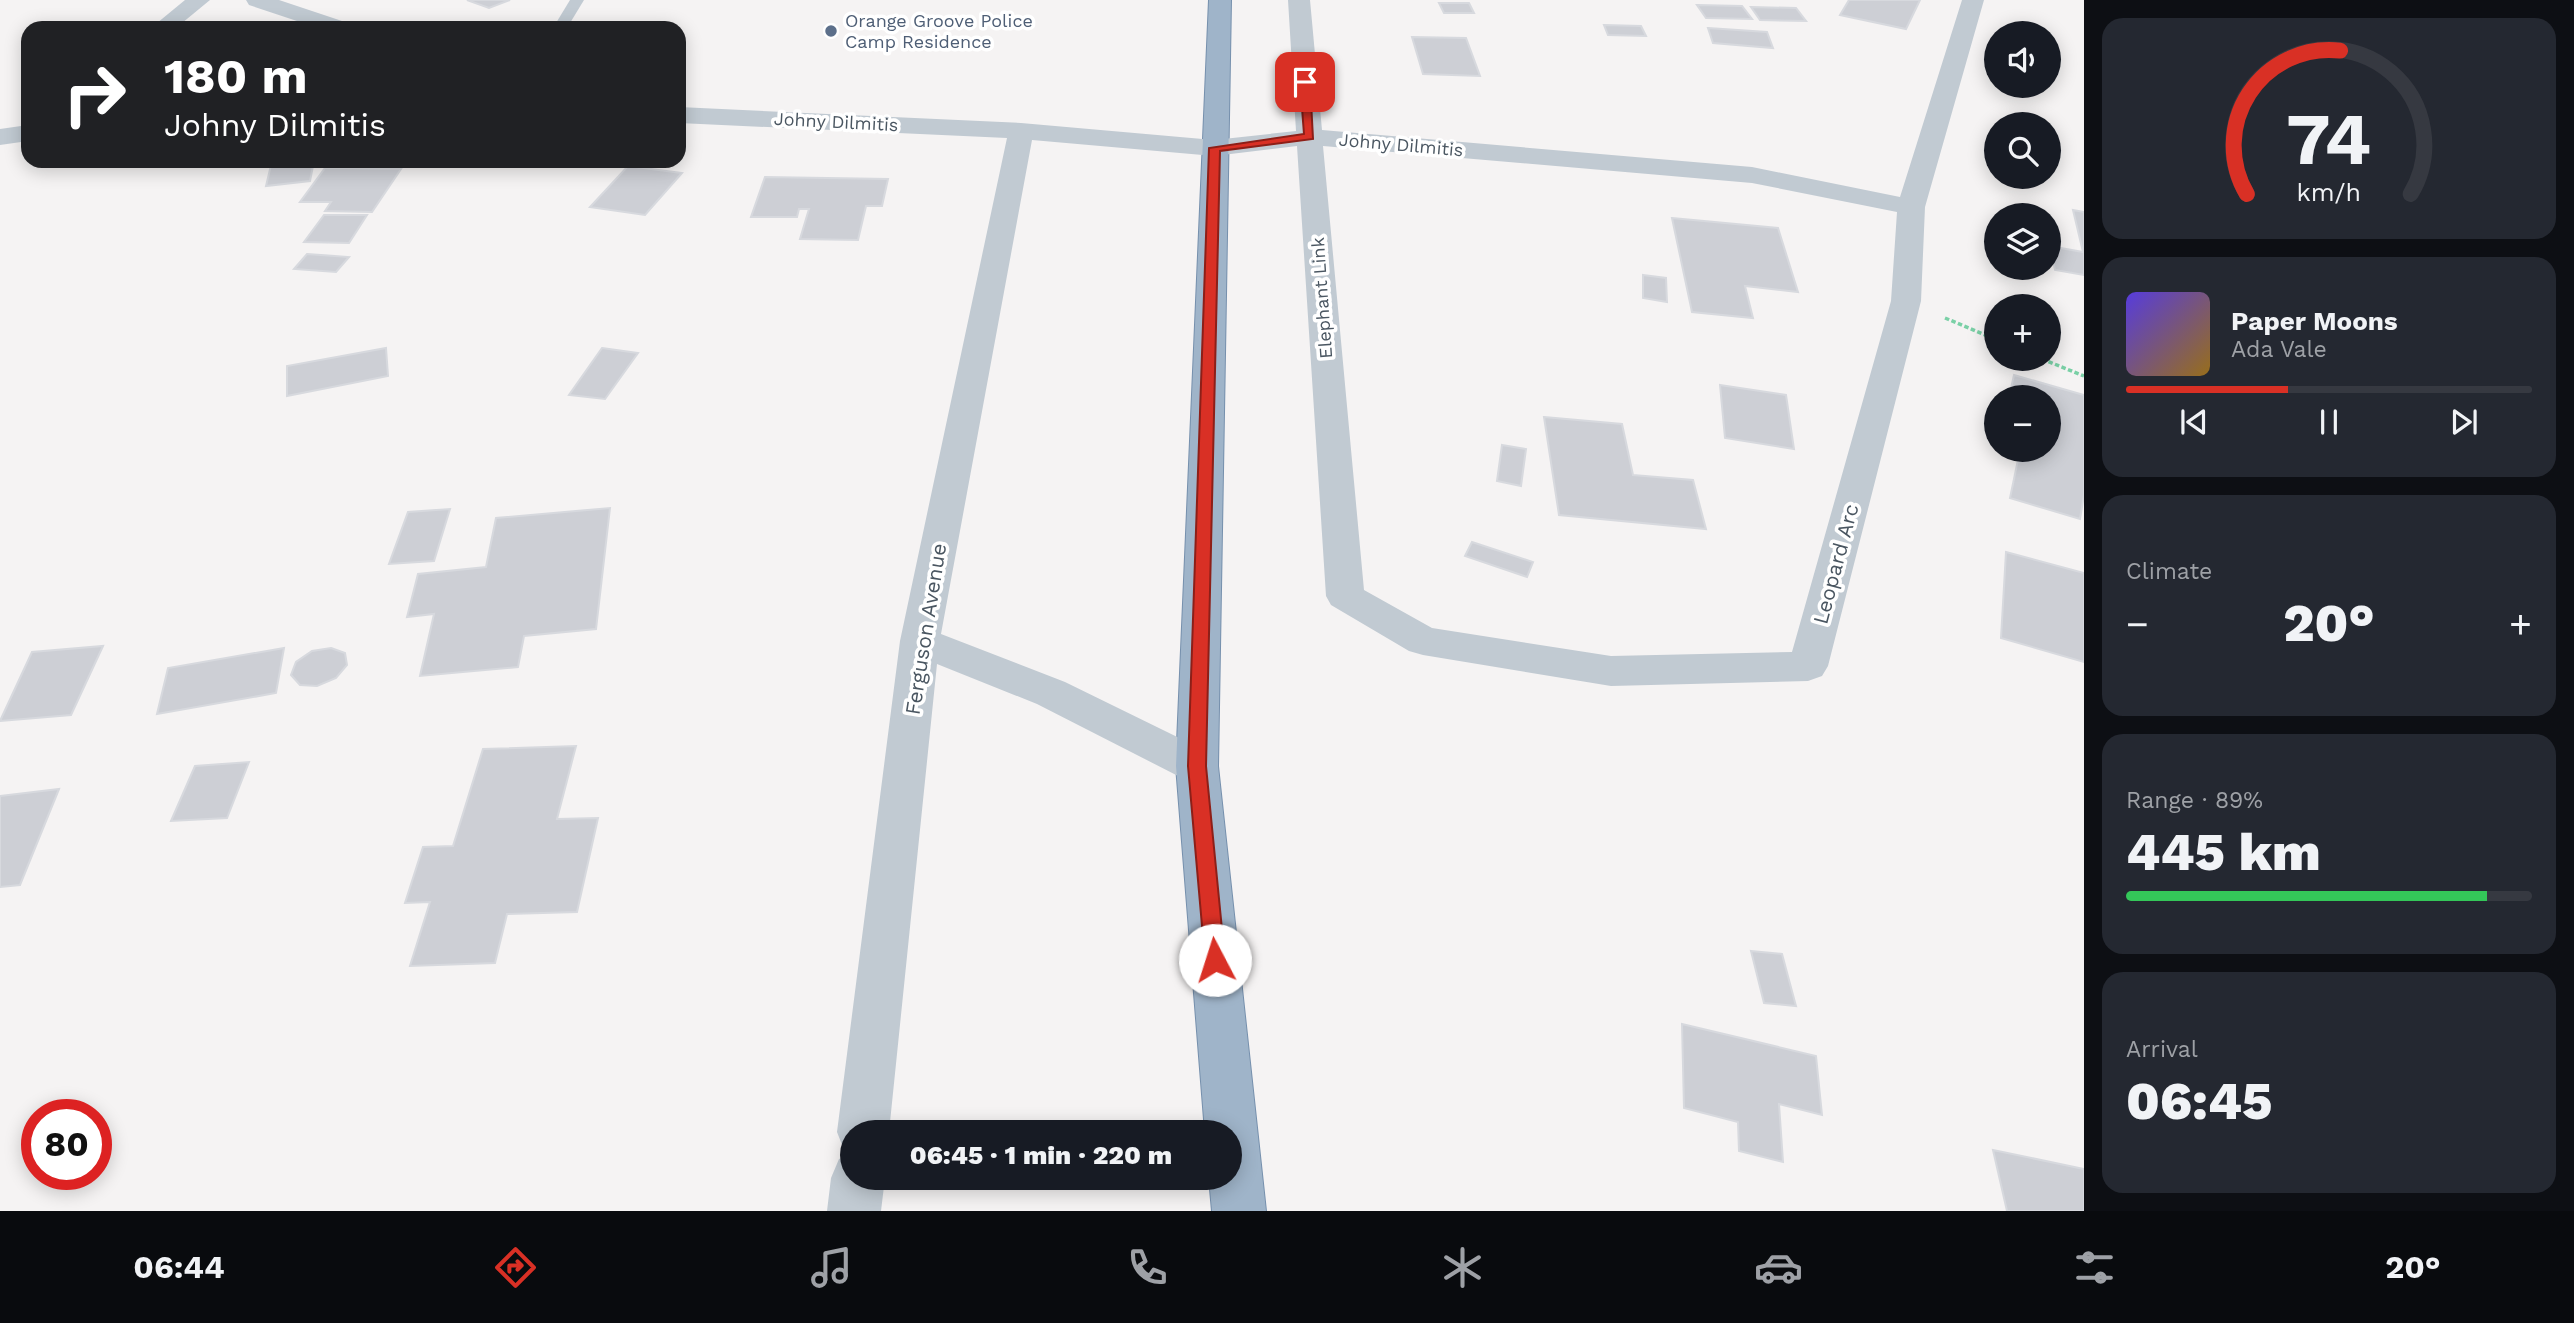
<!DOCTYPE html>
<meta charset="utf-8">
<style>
body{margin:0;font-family:"Work Sans",sans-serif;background:#242831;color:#f1f3f6;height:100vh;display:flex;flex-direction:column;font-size:26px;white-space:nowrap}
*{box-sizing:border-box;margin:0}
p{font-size:23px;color:#9ea1a6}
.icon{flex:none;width:38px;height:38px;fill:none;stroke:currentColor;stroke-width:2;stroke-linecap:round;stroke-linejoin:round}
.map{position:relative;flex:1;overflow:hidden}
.details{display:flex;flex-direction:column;gap:18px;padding:18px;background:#0d0f14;width:490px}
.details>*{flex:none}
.banner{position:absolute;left:21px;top:21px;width:665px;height:147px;border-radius:21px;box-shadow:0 4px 18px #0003;background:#202124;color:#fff;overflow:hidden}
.tools{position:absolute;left:1984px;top:21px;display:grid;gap:14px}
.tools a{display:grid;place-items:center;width:77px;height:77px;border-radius:50%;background:#171b24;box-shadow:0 4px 18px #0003;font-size:35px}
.speed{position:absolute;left:21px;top:1099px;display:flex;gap:14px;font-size:35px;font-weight:700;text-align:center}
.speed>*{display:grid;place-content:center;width:91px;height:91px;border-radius:50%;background:#171b24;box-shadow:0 4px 18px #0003;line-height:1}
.speed .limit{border:10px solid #d22;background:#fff;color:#111}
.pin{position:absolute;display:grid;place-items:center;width:60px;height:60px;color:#fff;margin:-30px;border-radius:14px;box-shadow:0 4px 10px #0006}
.me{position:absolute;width:77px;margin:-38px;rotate:355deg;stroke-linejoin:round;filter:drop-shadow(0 0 5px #0008)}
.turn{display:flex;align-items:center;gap:24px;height:147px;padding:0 28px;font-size:32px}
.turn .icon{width:91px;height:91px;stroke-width:2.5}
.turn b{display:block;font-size:49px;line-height:60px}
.big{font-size:52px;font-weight:800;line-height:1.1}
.details .widget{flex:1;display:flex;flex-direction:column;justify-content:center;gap:10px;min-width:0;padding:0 24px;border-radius:21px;background:#242831}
.details .dial{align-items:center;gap:0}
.dial svg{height:182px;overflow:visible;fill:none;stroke:#363941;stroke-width:7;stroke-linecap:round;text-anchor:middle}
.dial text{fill:#f1f3f6;stroke:none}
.song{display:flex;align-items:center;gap:21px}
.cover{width:84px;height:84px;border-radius:10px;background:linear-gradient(135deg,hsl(250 70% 55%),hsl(40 70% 35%))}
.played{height:7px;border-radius:4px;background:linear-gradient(90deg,#d93025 40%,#363941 40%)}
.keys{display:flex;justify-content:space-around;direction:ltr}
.heat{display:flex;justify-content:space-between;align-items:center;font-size:38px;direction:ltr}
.charge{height:10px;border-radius:5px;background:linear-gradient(90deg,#34c759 89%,#363941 0)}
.trip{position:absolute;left:840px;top:1120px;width:402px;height:70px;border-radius:35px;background:#171b24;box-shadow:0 4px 18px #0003;font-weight:800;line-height:70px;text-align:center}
.tabs{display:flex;height:112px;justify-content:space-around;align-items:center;background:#090b0e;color:#9ea1a6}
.tabs .icon{width:49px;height:49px}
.tabs .selected{color:#d93025}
.tabs b{font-size:32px;color:#f1f3f6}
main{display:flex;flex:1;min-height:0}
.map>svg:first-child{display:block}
.building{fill:#cdcfd5;stroke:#d7d9de;stroke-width:2}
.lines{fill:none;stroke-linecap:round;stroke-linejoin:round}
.trunk-casing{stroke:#7690ad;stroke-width:2}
.path{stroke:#7ad0a6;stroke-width:3.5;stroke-dasharray:4.5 2.5;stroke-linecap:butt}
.service{fill:#c1cad2;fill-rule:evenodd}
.minor{fill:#c1cad2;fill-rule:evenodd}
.trunk{fill:#9fb4c9;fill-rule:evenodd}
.route{fill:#d93025;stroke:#8d1f18;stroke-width:2}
.service-dot{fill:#5c6f8a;stroke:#fff;stroke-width:2.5}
.labels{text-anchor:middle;stroke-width:7;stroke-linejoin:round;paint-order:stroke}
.far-service-label{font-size:18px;fill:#4e5e75;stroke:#fff;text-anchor:start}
.far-street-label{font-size:18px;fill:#4a5661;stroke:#fff}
.street-label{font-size:21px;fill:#4a5661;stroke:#fff}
</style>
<main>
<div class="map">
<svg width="2084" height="1211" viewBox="0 0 2084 1211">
<rect width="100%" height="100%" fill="#f5f3f3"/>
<path class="building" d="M467,0H510L489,8Z
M1849,0H1920L1906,29L1840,15Z
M1439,3H1469L1474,13H1444Z
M1697,5L1742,6L1752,19L1706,18Z
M1751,7L1796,8L1806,21L1760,20Z
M1604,25L1641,26L1646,36L1608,35Z
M1708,28L1767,32L1773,48L1713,43Z
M1412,37L1466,38L1480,76L1423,74Z
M272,161H314L310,181L266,186Z
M628,166L682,173L645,215L590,207Z
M325,168L401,169L372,212L325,211L331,202H300Z
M765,177L888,179L882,206H866L858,240L800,239L809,209H799L797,217H751Z
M2073,210L2084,212V275L2055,270L2050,246L2083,252Z
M324,215H367L349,243L304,242Z
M1672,218L1778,228L1798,292L1745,286L1753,318L1692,312Z
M307,254L349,257L336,272L294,269Z
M1643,275L1666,278L1667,302L1643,298Z
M386,348L388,376L287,396V366Z
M602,348L638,353L605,399L569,395Z
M2014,375L2084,395V495L2080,519L2010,498L2020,450H2049V397H2009Z
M1720,385L1786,395L1794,449L1725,438Z
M1544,417L1622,424L1633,475L1693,480L1706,529L1559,515Z
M1502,445L1526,449L1521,486L1497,481Z
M610,508L596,629L524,636L518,667L420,676L434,614L407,617L418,574L486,567L496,518Z
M450,509L434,561L389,564L408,512Z
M1472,542L1533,562L1527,577L1465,556Z
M2006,552L2084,573V662L2001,638Z
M103,646L71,715L0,721L32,652Z
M284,648L276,693L157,714L168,668Z
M331,648L345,653L347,665L336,678L317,686L300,685L291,675L296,662L312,651Z
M576,746L557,819L598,818L577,912L507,914L495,963L410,966L430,902L405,903L423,847L453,846L483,749Z
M249,762L227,818L171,821L195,766Z
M59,789L20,885L0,887V796Z
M1751,951L1782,954L1796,1006L1764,1003Z
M1682,1024L1816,1056L1822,1115L1779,1104L1783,1162L1739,1151L1738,1122L1684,1108Z
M1993,1150L2084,1169V1211H2007Z"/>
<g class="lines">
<g class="trunk-casing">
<path id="trunk" d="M1209,0H1231L1218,766L1266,1211H1212L1209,1178H1230V1132H1205L1176,766Z"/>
</g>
<path class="path" d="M1945,318L1997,340
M2042,359L2084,376"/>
<path class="service" d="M570,0H584L567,28H553Z"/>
<path class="minor" d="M185,0H210L176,28H151Z
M246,0H279L348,23L351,28H318L249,5Z
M1288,0H1310L1322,130L1752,167L1900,197L1962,0H1984L1925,207L1921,301L1828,666L1822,676L1808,681L1611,686L1423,655L1409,651L1331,605L1326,596L1297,146L1214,156L1032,140L941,634L1065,682L1212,754L1218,766L1212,778L1197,783L1182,778L1037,704L937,664L889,1132H852V1153L844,1150L837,1132L900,641L1007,138L679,123V107L1021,123L1214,140L1296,131ZM1323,146L1752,183L1897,212L1891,301L1792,652L1611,656L1432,628L1364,590Z
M28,125V141L0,145V129Z
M852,1154V1178H885L881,1211H827L831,1178L839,1159Z"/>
<use href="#trunk" class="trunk"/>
</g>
<path class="route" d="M1305,79L1310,82L1313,139L1220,151L1206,766L1225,960L1222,966L1215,969L1208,966L1205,960L1188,766L1209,148L1304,134L1300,82Z"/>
<circle class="service-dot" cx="831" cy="31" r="7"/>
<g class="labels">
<g class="far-service-label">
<text x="845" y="27">Orange Groove Police<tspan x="845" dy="21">Camp Residence</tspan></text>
</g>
<g class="far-street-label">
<text transform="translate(836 122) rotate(3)" y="6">Johny Dilmitis</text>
<text transform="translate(1401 145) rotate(5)" y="6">Johny Dilmitis</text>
<text transform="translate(1322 298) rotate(-94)" y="6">Elephant Link</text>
</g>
<g class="street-label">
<text transform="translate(1836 564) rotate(-75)" y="7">Leopard Arc</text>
<text transform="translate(926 629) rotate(-81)" y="7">Ferguson Avenue</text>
</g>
</g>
</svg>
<div class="tools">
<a><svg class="icon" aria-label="sound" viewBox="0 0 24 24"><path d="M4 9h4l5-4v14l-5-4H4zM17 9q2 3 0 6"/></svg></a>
<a><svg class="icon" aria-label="search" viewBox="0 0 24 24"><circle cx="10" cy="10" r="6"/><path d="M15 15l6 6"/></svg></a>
<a><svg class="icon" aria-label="layers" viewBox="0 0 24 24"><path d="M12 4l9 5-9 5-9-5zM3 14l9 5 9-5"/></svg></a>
<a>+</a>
<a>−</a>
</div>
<div class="speed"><div class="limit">80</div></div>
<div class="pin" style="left:1305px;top:82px;background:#d93025"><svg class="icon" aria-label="arrive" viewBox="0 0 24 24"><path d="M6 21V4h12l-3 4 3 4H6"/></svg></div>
<svg class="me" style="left:1215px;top:960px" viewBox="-20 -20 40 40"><circle r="19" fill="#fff"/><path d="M0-13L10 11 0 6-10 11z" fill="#d93025"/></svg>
<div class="trip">06:45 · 1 min · 220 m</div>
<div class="banner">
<div class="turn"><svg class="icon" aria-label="right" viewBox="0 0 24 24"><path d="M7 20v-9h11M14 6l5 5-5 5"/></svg><div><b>180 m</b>Johny Dilmitis</div></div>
</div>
</div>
<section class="details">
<div class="widget dial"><svg viewBox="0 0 100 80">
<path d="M14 69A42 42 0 1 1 86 69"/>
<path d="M14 69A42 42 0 0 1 55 6" stroke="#d93025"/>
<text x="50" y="56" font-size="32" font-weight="700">74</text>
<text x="50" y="72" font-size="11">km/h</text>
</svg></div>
<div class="widget">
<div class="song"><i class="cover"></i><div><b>Paper Moons</b><p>Ada Vale</p></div></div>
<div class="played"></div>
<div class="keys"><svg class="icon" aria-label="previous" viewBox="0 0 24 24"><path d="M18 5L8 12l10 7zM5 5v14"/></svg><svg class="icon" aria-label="pause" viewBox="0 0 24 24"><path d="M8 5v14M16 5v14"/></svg><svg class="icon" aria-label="next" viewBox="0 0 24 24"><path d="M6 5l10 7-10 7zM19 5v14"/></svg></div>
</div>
<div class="widget"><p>Climate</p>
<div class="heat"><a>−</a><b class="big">20°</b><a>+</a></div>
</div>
<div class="widget"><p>Range · 89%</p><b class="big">445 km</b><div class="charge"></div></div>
<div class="widget"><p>Arrival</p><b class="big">06:45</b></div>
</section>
</main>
<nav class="tabs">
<b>06:44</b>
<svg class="icon selected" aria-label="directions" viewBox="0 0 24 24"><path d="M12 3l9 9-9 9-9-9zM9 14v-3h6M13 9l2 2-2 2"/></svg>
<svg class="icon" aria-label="music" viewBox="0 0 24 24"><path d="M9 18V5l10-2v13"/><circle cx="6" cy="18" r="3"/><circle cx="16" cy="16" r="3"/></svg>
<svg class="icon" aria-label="phone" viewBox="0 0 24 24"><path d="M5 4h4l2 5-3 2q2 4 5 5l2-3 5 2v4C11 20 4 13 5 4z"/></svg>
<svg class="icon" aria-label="climate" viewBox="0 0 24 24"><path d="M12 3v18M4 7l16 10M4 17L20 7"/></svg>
<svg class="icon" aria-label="car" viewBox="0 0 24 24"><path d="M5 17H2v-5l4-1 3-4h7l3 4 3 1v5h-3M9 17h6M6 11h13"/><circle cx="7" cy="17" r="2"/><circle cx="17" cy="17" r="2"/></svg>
<svg class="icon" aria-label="filters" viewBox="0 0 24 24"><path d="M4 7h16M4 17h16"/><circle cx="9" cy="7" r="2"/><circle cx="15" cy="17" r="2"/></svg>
<b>20°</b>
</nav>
